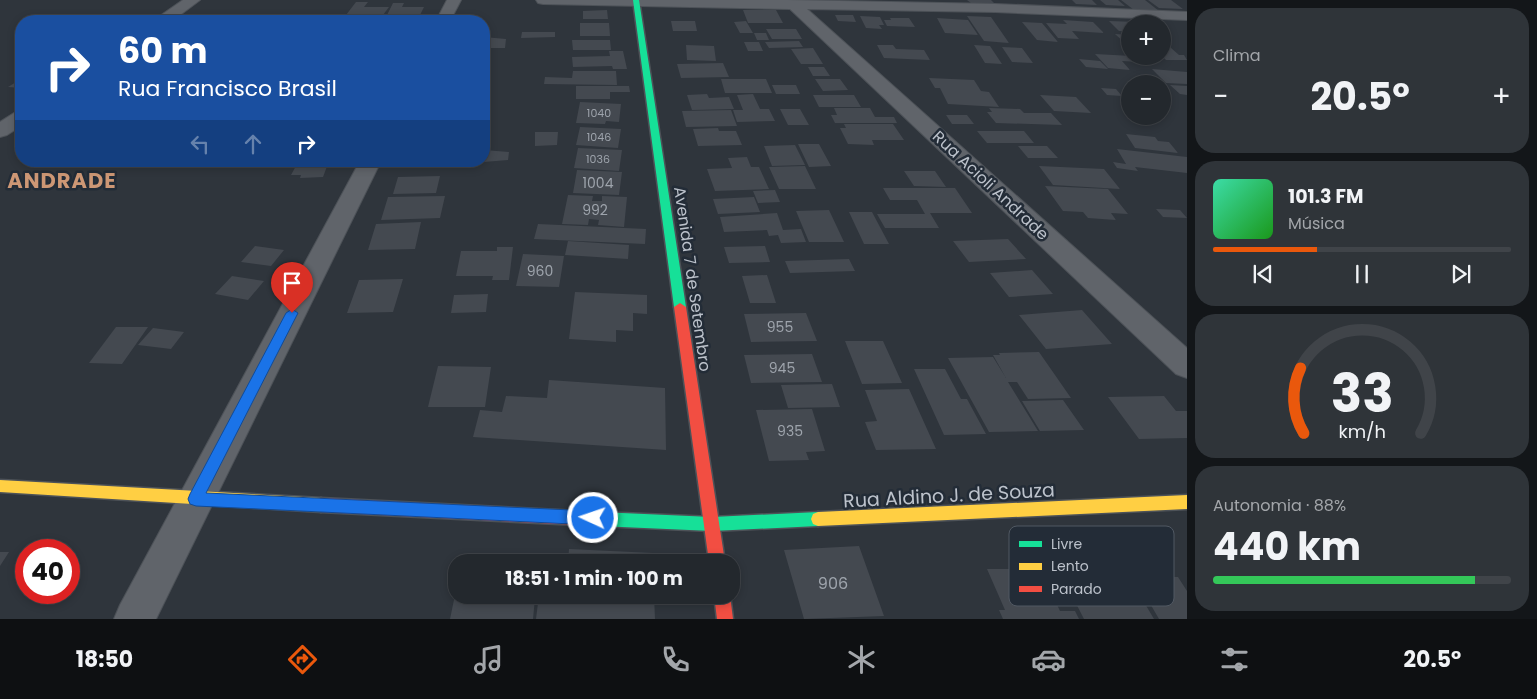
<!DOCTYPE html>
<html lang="pt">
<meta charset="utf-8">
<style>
body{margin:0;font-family:Poppins,sans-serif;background:#2f3439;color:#f1f3f6;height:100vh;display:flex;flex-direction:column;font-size:19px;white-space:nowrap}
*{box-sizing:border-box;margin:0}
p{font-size:16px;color:#a3a6aa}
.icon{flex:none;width:28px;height:28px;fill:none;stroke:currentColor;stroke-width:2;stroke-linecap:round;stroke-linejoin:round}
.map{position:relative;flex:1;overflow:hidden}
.side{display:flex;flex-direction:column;gap:8px;padding:8px;background:#131619;width:350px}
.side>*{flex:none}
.hud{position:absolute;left:15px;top:15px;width:475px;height:152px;border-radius:20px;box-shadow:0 2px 8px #0003,0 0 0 1px #404449;background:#1a4fa0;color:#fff;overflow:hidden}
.controls{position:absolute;left:1121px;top:15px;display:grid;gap:10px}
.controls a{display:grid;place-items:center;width:50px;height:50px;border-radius:50%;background:#23282d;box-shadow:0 2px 8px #0003,0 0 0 1px #404449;font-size:25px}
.speed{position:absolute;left:15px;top:539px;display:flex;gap:10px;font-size:25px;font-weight:700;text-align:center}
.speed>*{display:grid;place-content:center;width:65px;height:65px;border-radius:50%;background:#23282d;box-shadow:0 2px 8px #0003,0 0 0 1px #404449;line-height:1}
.speed .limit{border:8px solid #d22;background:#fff;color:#111}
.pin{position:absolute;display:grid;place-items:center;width:42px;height:42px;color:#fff;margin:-51px -21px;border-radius:50% 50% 50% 0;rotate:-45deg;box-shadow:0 0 5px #0007}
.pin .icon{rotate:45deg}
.me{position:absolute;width:55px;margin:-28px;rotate:273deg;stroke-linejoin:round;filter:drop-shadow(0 0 4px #0008)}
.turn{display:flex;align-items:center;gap:18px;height:105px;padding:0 20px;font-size:22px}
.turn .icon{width:65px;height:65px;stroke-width:2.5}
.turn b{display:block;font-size:35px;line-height:42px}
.lanes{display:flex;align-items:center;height:48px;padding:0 20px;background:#0003;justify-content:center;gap:25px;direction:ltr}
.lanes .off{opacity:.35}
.big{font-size:38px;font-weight:700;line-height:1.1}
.side .widget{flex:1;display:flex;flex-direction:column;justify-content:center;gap:8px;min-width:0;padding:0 18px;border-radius:20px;background:#2f3439}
.side .dial{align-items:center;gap:0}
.dial svg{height:130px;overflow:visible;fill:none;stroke:#404449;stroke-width:7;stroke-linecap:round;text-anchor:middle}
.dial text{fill:#f1f3f6;stroke:none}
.song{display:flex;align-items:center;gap:15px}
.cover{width:60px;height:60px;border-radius:8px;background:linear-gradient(135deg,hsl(160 70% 55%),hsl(120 70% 35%))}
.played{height:5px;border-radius:2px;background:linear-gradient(90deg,#ea580c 35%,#404449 35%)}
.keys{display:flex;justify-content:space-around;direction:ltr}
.heat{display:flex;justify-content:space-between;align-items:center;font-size:28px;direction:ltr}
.charge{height:8px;border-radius:4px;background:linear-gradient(90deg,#34c759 88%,#404449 0)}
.trip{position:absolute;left:448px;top:554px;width:292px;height:50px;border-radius:20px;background:#23282d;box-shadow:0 2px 8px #0003,0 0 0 1px #404449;font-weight:700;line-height:50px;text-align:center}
.dock{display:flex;height:80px;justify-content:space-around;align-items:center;background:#0e1012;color:#a3a6aa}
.dock .icon{width:35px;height:35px}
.dock .active{color:#ea580c}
.dock b{font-size:22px;color:#f1f3f6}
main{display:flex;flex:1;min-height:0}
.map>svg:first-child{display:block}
.building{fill:#444950}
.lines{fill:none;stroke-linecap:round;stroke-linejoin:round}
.street-casing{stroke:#4d5258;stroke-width:2}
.fast-casing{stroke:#4d5258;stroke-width:3}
.slow-casing{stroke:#4d5258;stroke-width:3}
.jam-casing{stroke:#4d5258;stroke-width:3}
.street{fill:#60646a;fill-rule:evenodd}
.fast{fill:#16e098;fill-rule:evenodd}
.slow{fill:#ffcf43;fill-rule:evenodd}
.jam{fill:#f24e42;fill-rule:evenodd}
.route{fill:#1a73e8;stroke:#114b97}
.labels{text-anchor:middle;stroke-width:5;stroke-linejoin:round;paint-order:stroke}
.far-number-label{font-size:11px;fill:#9ea4ac}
.number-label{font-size:14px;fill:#9ea4ac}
.street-label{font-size:16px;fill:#bcc2cb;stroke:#232c37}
.near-number-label{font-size:16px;fill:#9ea4ac}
.near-street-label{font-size:19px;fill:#bcc2cb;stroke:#232c37}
.district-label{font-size:21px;font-weight:bold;letter-spacing:1px;fill:#cd9775;stroke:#232c37}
.key{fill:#232c37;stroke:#515963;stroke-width:1}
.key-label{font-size:14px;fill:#bcc2cb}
</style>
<main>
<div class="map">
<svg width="1187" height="619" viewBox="0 0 1187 619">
<rect width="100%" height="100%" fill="#2f353c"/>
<path class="building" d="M967,0H991L995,4L971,3Z
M1072,0H1092L1097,5L1076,4Z
M1100,0H1118L1125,6L1106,5Z
M1121,0H1145L1159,11L1134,10Z
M1148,0H1171L1183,9L1159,8Z
M356,2H368L364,7H389L383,15H346Z
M393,3H404L402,7H424L420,15H387Z
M607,10L608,19H583V11Z
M743,10H776L783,23H748Z
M835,15H853L856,22L838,21Z
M860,16L880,17L884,25H879L882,29L866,28Z
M967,16L991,17L1009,43L984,41Z
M890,18H909L915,27L887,26L884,20H891Z
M937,18L968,20L978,35L945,33Z
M1063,20L1093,22L1104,33L1072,31L1079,39L1058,38L1046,23L1067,24Z
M671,21H695L697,31H673Z
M746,21L753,33H740L734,22Z
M1109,21L1137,22V24H1130V31H1119Z
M1022,22L1042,23L1058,42L1037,40Z
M580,23H609L610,36H580Z
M766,29H796L802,39H772Z
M522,32H555V37L521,38Z
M754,33H766L769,40H757Z
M1115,34L1130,35V44H1126Z
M484,37L506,39L505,48H485L484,52Z
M572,40H610L611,50H573Z
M1162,40L1179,55H1184L1187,60H1166L1162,56Z
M799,41L803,47L769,48L765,42Z
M744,42H759L763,51H748Z
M686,45L714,46L716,61L687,60Z
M877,45H893L896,49L924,50L930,60L884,58Z
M974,45L990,46L1002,64L985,63Z
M1002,47L1022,48L1033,63L1012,62Z
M813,48L823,64H801L791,49Z
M609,51H623L627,69H613L612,66L573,67L572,57L610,56Z
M1095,54L1132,56L1138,62L1122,61L1130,70L1108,68Z
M1079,59L1100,61L1108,69L1086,67Z
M723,63L729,77L681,78L677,64Z
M808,67H824L830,76H813Z
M1152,69L1187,72V84L1166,83Z
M573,71H616L617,85L544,84L545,77L572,78Z
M929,78L974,80L981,91L989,92L999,107L948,104L940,88H935Z
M21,79V88L8,87Z
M721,79H766L772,93H725Z
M815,79H840L848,90L823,91Z
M772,85H796L800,94H776Z
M1170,85L1187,86V95L1180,94Z
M576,86H629L630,92H610V99H576Z
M1101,88L1116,89L1122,96L1107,95Z
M707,94L709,98L729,97L734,109L692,110L687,95Z
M753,94L760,109H769L775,121L737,122L733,110H743L737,95Z
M813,95H854L861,107H819Z
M1040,95L1076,97L1091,113L1054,111Z
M580,102L621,104L619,122L606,121L605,124L576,123Z
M834,108H870L875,117H894L897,123H835L831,115H837Z
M989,108L1020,109L1024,113H1051L1062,125L996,123L987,112H992Z
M780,109H800L809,125H788Z
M731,110L737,126L686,127L682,111Z
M946,115H967L974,124H952Z
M844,124H893L904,140H872L874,145L848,144L840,128H846Z
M580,127L621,129L618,148L576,145Z
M718,128L719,131H736L742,145L698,146L693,129Z
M977,131H1024L1034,143H987Z
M535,132H558L557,145L535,146Z
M1126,134L1155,137L1158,141L1169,142L1178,153L1135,148Z
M798,144H819L831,166L809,167Z
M795,145L805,165L772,166L764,146Z
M1018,146H1047L1058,158H1028Z
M578,148L622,150L619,171L574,168Z
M1117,149L1187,157V173L1135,167L1138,171L1117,168L1113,162L1126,164Z
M484,150L509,152L508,160L484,162Z
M747,157L751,167H759L769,189L715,191L707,169L732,168L728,158Z
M329,161L323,177L300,178L301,175H291L297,164Z
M805,166L816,189H779L769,167Z
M1039,166L1104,169L1120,189L1053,185Z
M577,170L622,172L619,195L573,193Z
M904,171H935L946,187L914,186Z
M440,176L436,193L393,194L398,177Z
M1045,186L1108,189L1128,214L1111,213L1116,220L1088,218L1083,212L1063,211Z
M883,188H955L972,213H930L939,228H885L877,214H925L917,200H890Z
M775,190L780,202L758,203L753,191Z
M568,195L593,196L592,201H602V196L627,197L624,227L598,225L599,220L589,219L588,225L562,224Z
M445,196L440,218L381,220L388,197Z
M754,197L760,212L718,214L713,199Z
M1156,209L1180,210L1187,218L1163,217Z
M829,210L844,242H809L796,211Z
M849,212H872L889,244H864Z
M777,213L783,230L801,229L806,242L781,243L778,235L769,236L767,230L724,232L720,217Z
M421,222L415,249L368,250L376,224Z
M538,224L646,229L645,244L534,239Z
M1008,239L1026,259L969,262L953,241Z
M568,241L629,245L628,259L565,255Z
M255,246L284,250L271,266L241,262Z
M765,246L770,262L729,263L724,247Z
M497,247H513L509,280H492L493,276H456L461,251H497Z
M523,254L564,256L559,287L516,286Z
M849,259L855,271L790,273L785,261Z
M1032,270L1053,294L1009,297L990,273Z
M767,275L776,303H750L742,276Z
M232,276L264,281L248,300L215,294Z
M403,279L393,312L347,313L359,280Z
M575,292L647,295V314L633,313V331L616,330V342L569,339Z
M488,294L486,312L451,313L454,295Z
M1082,310L1112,344L1046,349L1019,315Z
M806,313L817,341L751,342L744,314Z
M116,327H148L122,364L89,363Z
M153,328L184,332L171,349L138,345Z
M845,341H883L902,383L862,384Z
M1039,352L1071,398L1028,399L1017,382H1008L1038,431L989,432L948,358L993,357L1006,378L993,355H1000L999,353Z
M812,354L822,382L751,383L744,355Z
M438,366L491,367L485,407H428Z
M914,369H945L961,399H967L986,434L944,435Z
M549,380L665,388L666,450L473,437L480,410L502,412L506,396L547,398Z
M832,384L840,407L788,408L781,385Z
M909,389L936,449L876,450L865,422L877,421L865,390Z
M1164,396L1176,411H1187V438L1139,439L1108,397Z
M1063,400L1084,430L1040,431L1022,401Z
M812,409L825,451L806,452L809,460L769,461L756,410Z
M859,546L884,616L804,619L784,550Z
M569,549L653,553L654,562H568Z
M0,552H9L0,566Z
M470,555L511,557L510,562H468Z
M987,569H1040L1060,611H1075L1079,619H1003L999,610H1005Z
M1134,576L1178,577L1187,591V619H1159Z
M1135,587L1154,619H1084L1068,588Z
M455,595H505L535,598L533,619H450Z
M539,595H654L655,619H536Z"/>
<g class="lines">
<g class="street-casing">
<path id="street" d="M183,0H200L172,21H155L157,18Z
M447,0H461L450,21H436Z
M536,0H788L995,4L1187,12V20L995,12L807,9L1187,348V378L1176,374L790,9L543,4L538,3Z
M21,111V126L7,135L0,137V122L14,113Z
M360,161H381L156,619H114L120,605Z"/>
</g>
<g class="fast-casing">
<path id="fast" d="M633,0H639L686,307L680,311L674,307Z
M599,512L712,517L818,512L823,514L825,519L823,524L818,526L712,531L599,526L594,524L592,519L594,514Z"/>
</g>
<g class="slow-casing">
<path id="slow" d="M0,480L321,498L326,500L328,505L326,510L321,512L0,492Z
M1187,495V509L818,526L813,524L811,519L813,514L818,512Z"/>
</g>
<g class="jam-casing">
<path id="jam" d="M680,303L686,307L725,562H709L674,307Z
M321,498L599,512L604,514L606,519L604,524L599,526L321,512L316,510L314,505L316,500Z
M714,595H730L733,619H717Z"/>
</g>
<use href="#street" class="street"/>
<use href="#fast" class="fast"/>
<use href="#slow" class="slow"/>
<use href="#jam" class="jam"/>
</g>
<path class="route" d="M292,309L298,313L206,493L593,511L598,513L600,518L598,523L593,525L196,506L190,504L188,499L190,494L286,313Z"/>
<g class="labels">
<g class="far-number-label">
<text x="599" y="117">1040</text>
<text x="599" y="141">1046</text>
<text x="598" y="163">1036</text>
</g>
<g class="number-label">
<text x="598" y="188">1004</text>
<text x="595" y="215">992</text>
<text x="540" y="276">960</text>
<text x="780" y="332">955</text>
<text x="782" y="373">945</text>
<text x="790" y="436">935</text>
</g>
<g class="street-label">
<text transform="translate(991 185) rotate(43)" y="6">Rua Acioli Andrade</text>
<text transform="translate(693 279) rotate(82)" y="6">Avenida 7 de Setembro</text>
</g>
<g class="near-number-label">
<text x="833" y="589">906</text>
</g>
<g class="near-street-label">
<text transform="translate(949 495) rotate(-3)" y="7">Rua Aldino J. de Souza</text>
</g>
<g class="district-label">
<text x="62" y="188">ANDRADE</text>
</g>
</g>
<rect x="1009" y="526" width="165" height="80" rx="8" class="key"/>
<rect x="1019" y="541" width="23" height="6" fill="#16e098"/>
<rect x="1019" y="563" width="23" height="7" fill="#ffcf43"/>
<rect x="1019" y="586" width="23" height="6" fill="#f24e42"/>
<g class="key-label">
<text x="1051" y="549">Livre</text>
<text x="1051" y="571">Lento</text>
<text x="1051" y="594">Parado</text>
</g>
</svg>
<div class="controls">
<a>+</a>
<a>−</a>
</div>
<div class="speed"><div class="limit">40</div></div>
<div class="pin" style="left:292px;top:313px;background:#d93025"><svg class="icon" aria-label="arrive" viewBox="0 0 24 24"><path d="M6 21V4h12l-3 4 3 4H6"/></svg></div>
<svg class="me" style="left:593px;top:518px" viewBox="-20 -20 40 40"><circle r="17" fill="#1a73e8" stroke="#fff" stroke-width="3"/><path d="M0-11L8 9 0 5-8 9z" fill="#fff"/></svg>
<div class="trip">18:51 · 1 min · 100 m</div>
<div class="hud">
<div class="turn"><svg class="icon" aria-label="right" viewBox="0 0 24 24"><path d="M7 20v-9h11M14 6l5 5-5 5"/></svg><div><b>60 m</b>Rua Francisco Brasil</div></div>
<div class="lanes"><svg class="icon off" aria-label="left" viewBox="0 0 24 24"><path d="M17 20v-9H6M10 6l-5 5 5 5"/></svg><svg class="icon off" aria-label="ahead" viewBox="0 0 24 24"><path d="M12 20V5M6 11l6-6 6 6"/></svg><svg class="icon" aria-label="right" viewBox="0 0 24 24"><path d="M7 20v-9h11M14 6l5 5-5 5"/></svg></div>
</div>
</div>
<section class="side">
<div class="widget"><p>Clima</p>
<div class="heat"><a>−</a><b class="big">20.5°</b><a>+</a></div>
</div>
<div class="widget">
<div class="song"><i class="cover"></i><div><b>101.3 FM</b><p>Música</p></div></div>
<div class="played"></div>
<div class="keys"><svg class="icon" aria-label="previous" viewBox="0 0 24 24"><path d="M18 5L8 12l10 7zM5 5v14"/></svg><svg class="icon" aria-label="pause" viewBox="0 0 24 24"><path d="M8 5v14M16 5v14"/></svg><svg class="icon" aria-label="next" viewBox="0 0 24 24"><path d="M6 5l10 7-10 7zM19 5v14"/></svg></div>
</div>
<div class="widget dial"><svg viewBox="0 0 100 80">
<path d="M14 69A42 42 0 1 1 86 69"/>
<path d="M14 69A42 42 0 0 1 12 29" stroke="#ea580c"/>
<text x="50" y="56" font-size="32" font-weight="700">33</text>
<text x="50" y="72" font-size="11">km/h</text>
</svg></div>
<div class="widget"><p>Autonomia · 88%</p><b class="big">440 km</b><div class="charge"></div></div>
</section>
</main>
<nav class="dock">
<b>18:50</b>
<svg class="icon active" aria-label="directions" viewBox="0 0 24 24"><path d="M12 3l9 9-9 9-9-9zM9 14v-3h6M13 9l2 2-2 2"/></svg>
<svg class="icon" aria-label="music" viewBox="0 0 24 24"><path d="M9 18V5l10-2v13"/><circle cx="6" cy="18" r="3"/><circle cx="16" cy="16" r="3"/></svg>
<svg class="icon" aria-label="phone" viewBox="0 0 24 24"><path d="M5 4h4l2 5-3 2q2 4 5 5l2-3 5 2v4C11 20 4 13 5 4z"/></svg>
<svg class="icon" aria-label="climate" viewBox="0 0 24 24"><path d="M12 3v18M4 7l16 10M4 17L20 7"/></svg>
<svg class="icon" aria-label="car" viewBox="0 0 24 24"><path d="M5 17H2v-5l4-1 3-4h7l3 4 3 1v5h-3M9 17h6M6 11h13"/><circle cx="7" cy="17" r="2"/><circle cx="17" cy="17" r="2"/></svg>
<svg class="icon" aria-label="filters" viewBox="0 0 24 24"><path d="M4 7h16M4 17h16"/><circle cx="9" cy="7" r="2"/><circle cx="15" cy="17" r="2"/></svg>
<b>20.5°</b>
</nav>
